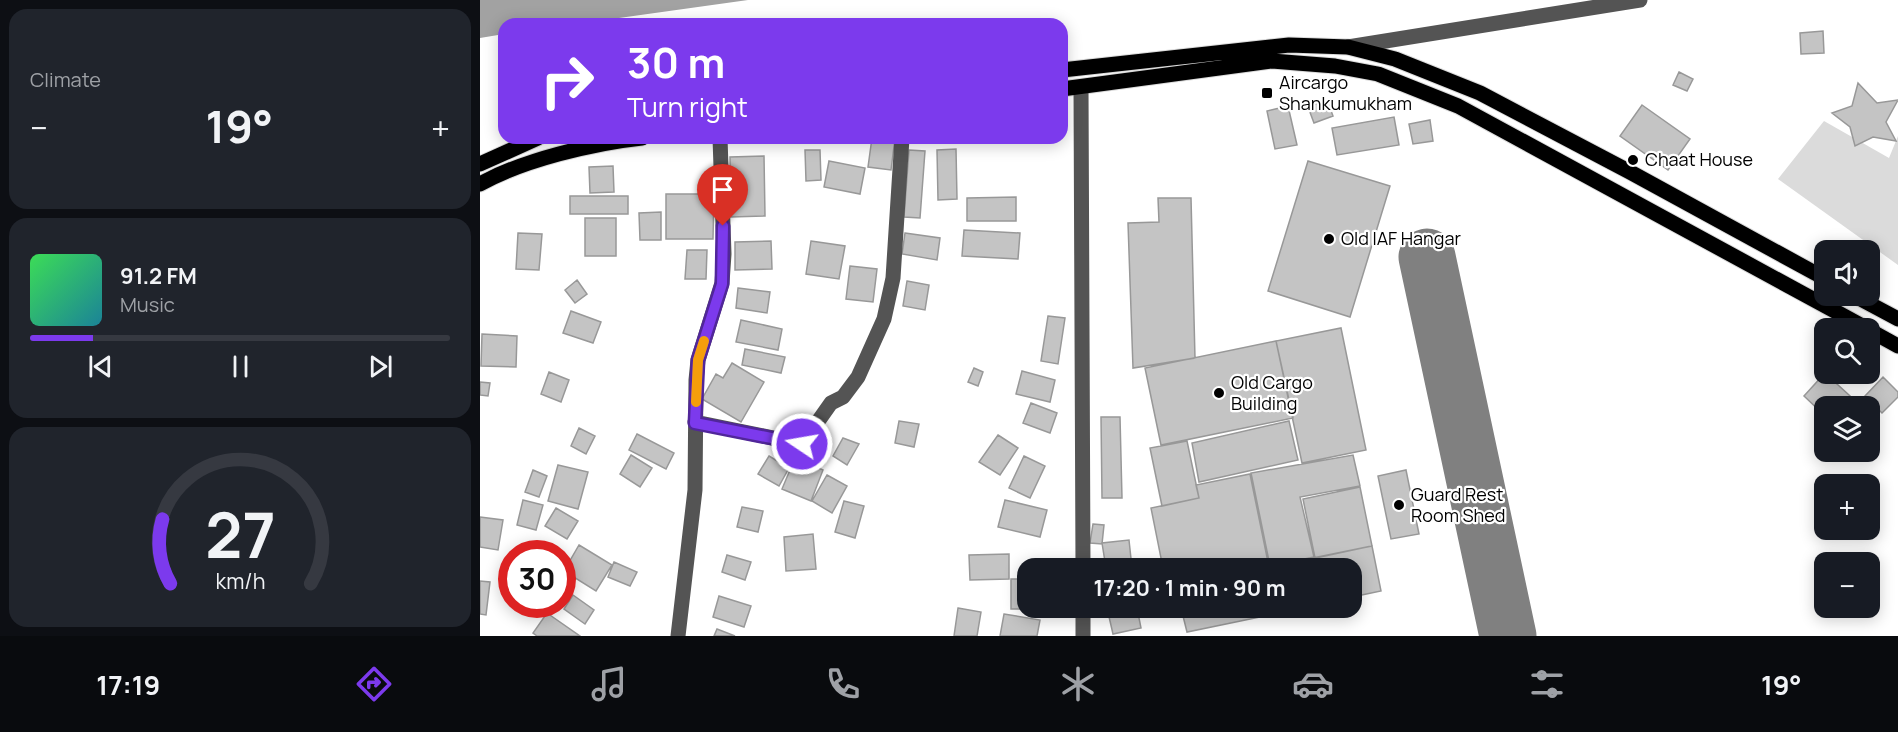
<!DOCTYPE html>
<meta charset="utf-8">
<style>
body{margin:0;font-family:Manrope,sans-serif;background:#20242c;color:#f1f3f6;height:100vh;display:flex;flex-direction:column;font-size:22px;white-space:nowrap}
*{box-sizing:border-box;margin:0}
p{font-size:20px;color:#9ea1a6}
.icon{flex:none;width:33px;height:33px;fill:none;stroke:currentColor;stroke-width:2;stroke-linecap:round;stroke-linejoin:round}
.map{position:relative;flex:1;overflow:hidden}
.sheet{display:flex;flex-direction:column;gap:9px;padding:9px;background:#0d0f14;width:480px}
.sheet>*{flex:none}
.hud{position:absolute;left:18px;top:18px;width:570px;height:126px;border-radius:18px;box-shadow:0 3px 15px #0003;background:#7c3aed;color:#fff;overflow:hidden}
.controls{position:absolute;left:1334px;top:240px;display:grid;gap:12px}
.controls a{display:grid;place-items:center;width:66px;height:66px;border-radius:12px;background:#171b24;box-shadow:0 3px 15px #0003;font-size:30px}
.speed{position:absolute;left:18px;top:540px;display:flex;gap:12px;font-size:30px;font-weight:700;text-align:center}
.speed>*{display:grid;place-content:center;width:78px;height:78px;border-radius:50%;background:#171b24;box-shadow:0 3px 15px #0003;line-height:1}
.speed .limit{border:9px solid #d22;background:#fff;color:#111}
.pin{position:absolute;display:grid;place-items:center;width:51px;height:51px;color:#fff;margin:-62px -26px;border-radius:50% 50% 50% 0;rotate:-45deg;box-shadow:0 0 6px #0007}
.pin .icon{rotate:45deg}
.me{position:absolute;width:66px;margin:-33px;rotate:282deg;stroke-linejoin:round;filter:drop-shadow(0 0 4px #0008)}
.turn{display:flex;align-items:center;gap:21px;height:126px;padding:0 30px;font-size:27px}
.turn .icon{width:78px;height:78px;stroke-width:2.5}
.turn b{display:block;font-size:42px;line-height:51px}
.big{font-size:45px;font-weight:700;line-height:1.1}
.sheet .widget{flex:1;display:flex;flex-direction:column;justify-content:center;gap:9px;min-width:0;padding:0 21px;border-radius:18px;background:#20242c}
.sheet .dial{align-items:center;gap:0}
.dial svg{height:156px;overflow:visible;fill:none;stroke:#363941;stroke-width:7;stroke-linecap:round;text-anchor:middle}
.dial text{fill:#f1f3f6;stroke:none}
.song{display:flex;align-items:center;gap:18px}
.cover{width:72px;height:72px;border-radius:9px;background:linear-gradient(135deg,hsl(130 70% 55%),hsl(190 70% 35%))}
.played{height:6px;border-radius:3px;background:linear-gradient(90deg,#7c3aed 15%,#363941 15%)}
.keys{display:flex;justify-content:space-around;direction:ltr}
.heat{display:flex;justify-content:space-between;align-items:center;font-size:33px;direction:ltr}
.trip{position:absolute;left:537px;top:558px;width:345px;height:60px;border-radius:18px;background:#171b24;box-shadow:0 3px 15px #0003;font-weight:700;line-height:60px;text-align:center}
.dock{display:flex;height:96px;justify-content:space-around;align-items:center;background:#090b0e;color:#9ea1a6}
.dock .icon{width:42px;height:42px}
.dock .on{color:#7c3aed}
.dock b{font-size:27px;color:#f1f3f6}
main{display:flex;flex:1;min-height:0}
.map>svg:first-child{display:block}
.green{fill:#dbdbdb}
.water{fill:#a2a2a2}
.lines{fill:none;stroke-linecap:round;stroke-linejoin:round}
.taxiway{stroke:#808080;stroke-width:57}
.building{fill:#c4c4c4;stroke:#989898;stroke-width:1.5}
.major-casing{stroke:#dbdbdb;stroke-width:17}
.minor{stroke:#545454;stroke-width:15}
.major{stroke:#000;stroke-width:15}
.route-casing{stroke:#51269a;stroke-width:15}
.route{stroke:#7c3aed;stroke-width:10}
.slow{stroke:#f59e0b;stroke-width:10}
.poi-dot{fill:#000;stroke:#fff;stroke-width:2}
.labels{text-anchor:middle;stroke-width:4.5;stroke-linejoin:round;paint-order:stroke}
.poi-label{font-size:18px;fill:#000;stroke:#fff;text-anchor:start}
</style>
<main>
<section class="sheet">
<div class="widget"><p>Climate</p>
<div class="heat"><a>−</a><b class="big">19°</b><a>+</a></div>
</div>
<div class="widget">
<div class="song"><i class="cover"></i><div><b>91.2 FM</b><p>Music</p></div></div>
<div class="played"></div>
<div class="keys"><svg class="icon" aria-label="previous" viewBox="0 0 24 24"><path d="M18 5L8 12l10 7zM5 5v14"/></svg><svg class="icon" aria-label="pause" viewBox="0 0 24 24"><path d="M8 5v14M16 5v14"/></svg><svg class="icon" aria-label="next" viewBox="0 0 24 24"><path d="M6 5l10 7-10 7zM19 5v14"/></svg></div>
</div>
<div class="widget dial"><svg viewBox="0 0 100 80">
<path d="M14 69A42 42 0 1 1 86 69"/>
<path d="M14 69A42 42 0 0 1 10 36" stroke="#7c3aed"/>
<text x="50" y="56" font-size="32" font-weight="700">27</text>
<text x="50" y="72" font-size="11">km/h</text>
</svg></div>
</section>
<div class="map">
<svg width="1418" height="636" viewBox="0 0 1418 636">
<rect width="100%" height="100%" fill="#fff"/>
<path class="green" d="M1344,121L1409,158L1418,136V265L1298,179Z"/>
<path class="water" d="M0,0H268L96,24H24V34L0,38Z"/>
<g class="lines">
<path class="taxiway" d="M947,257L1028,636"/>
</g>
<path class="building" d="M1343,31L1344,53L1321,54L1320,33Z
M1199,72L1213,79L1207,91L1193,85Z
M1378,83L1397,103L1418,100L1406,122L1416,141L1393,137L1375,146L1370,127L1352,113L1372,106Z
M847,100L853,116L834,123L828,107Z
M1162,105L1210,139L1188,170L1140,136Z
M808,106L817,145L795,149L787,111Z
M914,117L919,145L857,155L852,128Z
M950,120L953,141L933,144L929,124Z
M392,138H415L411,170L388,167Z
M476,149L477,199L458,200L457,150Z
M325,150H340L341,180L326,181Z
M429,150L445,151L440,218L424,217Z
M284,156L285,216L251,217L250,157Z
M349,161L385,168L380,194L344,187Z
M828,161L910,186L870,317L788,291Z
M133,166L134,192L110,193L109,167Z
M186,194H234L233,239H186Z
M90,196H148V214H90Z
M536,197V221H487V198Z
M678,198H711L715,358L653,368L648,223L679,222Z
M181,212V240H160L159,213Z
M105,218H136V256H105Z
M484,230L540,233L538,259L482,256Z
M38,233L62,234L59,270L36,269Z
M425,233L460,238L457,260L422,254Z
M291,241L292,269L255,270V242Z
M331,241L365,246L359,279L326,274Z
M207,250H227L226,279H205Z
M370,266L397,269L393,302L366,299Z
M97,280L107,294L95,303L85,290Z
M427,281L449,285L445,310L423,306Z
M258,288L290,292L287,313L256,308Z
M91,311L121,322L113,343L83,333Z
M568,316L585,318L578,364L561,361Z
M261,320L302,329L298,350L256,342Z
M861,328L886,450L822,463L796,341Z
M2,334L37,336L36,367L1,366Z
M796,341L813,418L681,445L665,368Z
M265,349L305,357L301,373L262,365Z
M252,363L284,382L261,422L222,399L236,374L243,378Z
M494,368L503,372L498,386L488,382Z
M542,371L575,380L570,402L536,394Z
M69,372L89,380L81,402L61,394Z
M1344,374H1346L1381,406H1344V415L1324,396Z
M1403,377L1418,392V397L1402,413L1385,396Z
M0,382L10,383L8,396L0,395Z
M551,403L577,413L570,433L543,423Z
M621,417H640L642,498H622Z
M419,421L439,424L434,447L415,443Z
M809,421L818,460L719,482L712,443Z
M99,428L115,436L106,454L91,446Z
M157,434L194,453L186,469L149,450Z
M518,435L538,448L520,475L499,462Z
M363,438L379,444L367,465L353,456Z
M707,441L719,498L682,506L670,448Z
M151,455L172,468L160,487L140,474Z
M873,455L880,486L820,497L834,557L790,566L771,473Z
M289,456L309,468L299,486L278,474Z
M544,456L565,466L550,498L529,488Z
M315,458L343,470L331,501L302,489Z
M78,465L108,472L98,509L68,501Z
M53,470L67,476L59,497L45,492Z
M926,470L939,534L911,539L898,476Z
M770,474L789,567L683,568L671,508L719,498L716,485Z
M347,475L367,486L352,513L332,501Z
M880,487L892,546L835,558L823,499Z
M43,500L63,505L56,530L37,525Z
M525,500L567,510L560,537L518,527Z
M364,501L384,506L375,538L355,532Z
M262,507L283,511L278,532L257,527Z
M76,508L98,521L87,539L65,526Z
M0,517L23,520L18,550L0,547Z
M613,524L624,525L622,544L610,543Z
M333,534L336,569L306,571L304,537Z
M649,540L652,568H626L622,543Z
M99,545L132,565L116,591L84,571Z
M892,546L901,591L872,597V568H784Z
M529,554V579L490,580L489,555Z
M247,555L271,562L265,580L242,572Z
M134,562L157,572L150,586L128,577Z
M531,579H548V608L567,609H531Z
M0,581L10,582L6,615L0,614Z
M93,595L114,610L105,624L84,609Z
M239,596L271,606L264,627L233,617Z
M478,608L501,612L497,636H474Z
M627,608H657L661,628L633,634Z
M701,608H823L707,632Z
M67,613L100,636H57L53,633Z
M524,614L560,620L557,636H520Z
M237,629L255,636H234Z"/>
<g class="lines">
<g class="major-casing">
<path id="major" d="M582,70L809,45L868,47L915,59L1000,93L1150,172L1344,278
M582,89L792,61L855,66L898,74L978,106L1386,328
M0,164L58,138
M0,184C43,160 114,143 162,138
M1375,296L1418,319
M1389,330L1418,346"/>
</g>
<path class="minor" d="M868,47L1160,0
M601,87L603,568
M215,422L322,444L351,403L363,397L378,377L404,319L413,278L422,138
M603,608V636
M198,636L215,490L216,380L218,360L242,283L244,254L240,138"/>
<use href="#major" class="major"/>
</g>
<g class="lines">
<g class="route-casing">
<path id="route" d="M243,226L242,284L218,360L215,423L322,444"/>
</g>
<use href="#route" class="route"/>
<path class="slow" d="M216,402L218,360L224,341"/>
</g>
<g class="poi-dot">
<rect x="781" y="87" width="12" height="12" rx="3"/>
<circle cx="1153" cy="160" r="6"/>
<circle cx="849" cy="239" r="6"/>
<circle cx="739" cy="393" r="6"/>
<circle cx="919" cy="505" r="6"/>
</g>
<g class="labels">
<g class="poi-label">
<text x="799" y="89">Aircargo<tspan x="799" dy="21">Shankumukham</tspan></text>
<text x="1165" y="166">Chaat House</text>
<text x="861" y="245">Old IAF Hangar</text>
<text x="751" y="389">Old Cargo<tspan x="751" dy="21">Building</tspan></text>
<text x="931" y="501">Guard Rest<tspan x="931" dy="21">Room Shed</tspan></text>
</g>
</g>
</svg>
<div class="controls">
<a><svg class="icon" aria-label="sound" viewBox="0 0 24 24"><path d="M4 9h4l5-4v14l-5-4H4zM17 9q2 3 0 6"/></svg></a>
<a><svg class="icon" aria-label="search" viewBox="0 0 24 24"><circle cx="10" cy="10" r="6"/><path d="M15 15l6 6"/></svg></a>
<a><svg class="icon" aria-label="layers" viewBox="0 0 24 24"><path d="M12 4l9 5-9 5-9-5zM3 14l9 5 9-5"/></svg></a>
<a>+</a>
<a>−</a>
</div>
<div class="speed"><div class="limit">30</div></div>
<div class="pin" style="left:243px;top:226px;background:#d93025"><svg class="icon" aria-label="arrive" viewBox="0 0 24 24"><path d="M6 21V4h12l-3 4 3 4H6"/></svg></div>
<svg class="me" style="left:322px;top:444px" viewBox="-20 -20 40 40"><circle r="17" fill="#7c3aed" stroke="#fff" stroke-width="3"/><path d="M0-11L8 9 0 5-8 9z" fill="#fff"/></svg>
<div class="trip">17:20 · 1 min · 90 m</div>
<div class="hud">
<div class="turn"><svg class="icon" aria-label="right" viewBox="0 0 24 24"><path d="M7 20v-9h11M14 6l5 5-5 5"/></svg><div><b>30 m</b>Turn right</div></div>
</div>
</div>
</main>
<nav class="dock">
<b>17:19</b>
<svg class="icon on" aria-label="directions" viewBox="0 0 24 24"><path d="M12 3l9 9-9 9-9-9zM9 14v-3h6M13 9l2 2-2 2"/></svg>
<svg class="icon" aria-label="music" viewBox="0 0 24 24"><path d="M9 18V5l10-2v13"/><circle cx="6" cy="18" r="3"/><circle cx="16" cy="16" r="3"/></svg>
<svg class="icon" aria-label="phone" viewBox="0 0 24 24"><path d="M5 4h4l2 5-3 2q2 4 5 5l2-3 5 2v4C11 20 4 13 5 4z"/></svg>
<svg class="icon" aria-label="climate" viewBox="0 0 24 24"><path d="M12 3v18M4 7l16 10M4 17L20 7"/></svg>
<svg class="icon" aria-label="car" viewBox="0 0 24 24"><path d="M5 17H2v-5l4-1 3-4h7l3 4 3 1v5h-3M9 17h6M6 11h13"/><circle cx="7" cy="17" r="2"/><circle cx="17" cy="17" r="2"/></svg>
<svg class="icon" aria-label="filters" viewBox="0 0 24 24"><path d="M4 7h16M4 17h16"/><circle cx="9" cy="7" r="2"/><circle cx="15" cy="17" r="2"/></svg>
<b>19°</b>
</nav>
